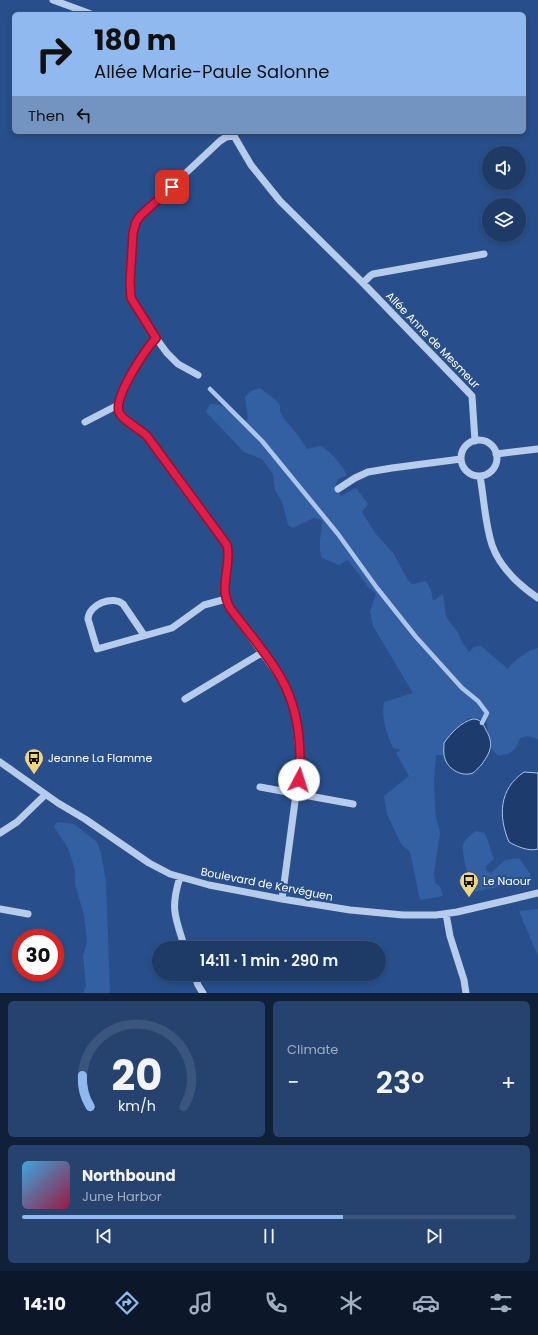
<!DOCTYPE html>
<meta charset="utf-8">
<style>
body{margin:0;font-family:Poppins,sans-serif;background:#26426e;color:#f1f3f6;height:100vh;display:flex;flex-direction:column;font-size:15px;white-space:nowrap}
*{box-sizing:border-box;margin:0}
p{font-size:13px;color:#a1adc0}
.icon{flex:none;width:22px;height:22px;fill:none;stroke:currentColor;stroke-width:2;stroke-linecap:round;stroke-linejoin:round}
.map{position:relative;height:993px;overflow:hidden}
.sheet{display:flex;flex-direction:column;gap:8px;padding:8px;background:#102039;flex:1}
.sheet>*{flex:none}
.guide{position:absolute;left:12px;top:12px;width:514px;height:122px;border-radius:6px;box-shadow:0 2px 6px #0003,0 0 0 1px #3c557c;background:#90b9f0;color:#111;overflow:hidden}
.buttons{position:absolute;left:482px;top:146px;display:grid;gap:8px}
.buttons a{display:grid;place-items:center;width:44px;height:44px;border-radius:50%;background:#1e3b68;box-shadow:0 2px 6px #0003,0 0 0 1px #3c557c;font-size:20px}
.speed{position:absolute;left:12px;top:929px;display:flex;gap:8px;font-size:20px;font-weight:700;text-align:center}
.speed>*{display:grid;place-content:center;width:52px;height:52px;border-radius:50%;background:#1e3b68;box-shadow:0 2px 6px #0003,0 0 0 1px #3c557c;line-height:1}
.speed .limit{border:6px solid #d22;background:#fff;color:#111}
.pin{position:absolute;display:grid;place-items:center;width:34px;height:34px;color:#fff;margin:-17px;border-radius:8px;box-shadow:0 2px 6px #0006}
.me{position:absolute;width:44px;margin:-22px;rotate:5deg;stroke-linejoin:round;filter:drop-shadow(0 0 3px #0008)}
.turn{display:flex;align-items:center;gap:14px;height:84px;padding:0 16px;font-size:18px}
.turn .icon{width:52px;height:52px;stroke-width:2.5}
.turn b{display:block;font-size:28px;line-height:34px}
.then{display:flex;align-items:center;height:38px;padding:0 16px;background:#0003;gap:8px;font-size:15px}
.big{font-size:30px;font-weight:600;line-height:1.1}
.sheet .widget{flex:1;display:flex;flex-direction:column;justify-content:center;gap:6px;min-width:0;padding:0 14px;border-radius:6px;background:#26426e}
.sheet .dial{align-items:center;gap:0}
.dial svg{height:104px;overflow:visible;fill:none;stroke:#3c557c;stroke-width:7;stroke-linecap:round;text-anchor:middle}
.dial text{fill:#f1f3f6;stroke:none}
.song{display:flex;align-items:center;gap:12px}
.cover{width:48px;height:48px;border-radius:6px;background:linear-gradient(135deg,hsl(200 70% 55%),hsl(340 70% 35%))}
.played{height:4px;border-radius:2px;background:linear-gradient(90deg,#90b9f0 65%,#3c557c 65%)}
.keys{display:flex;justify-content:space-around;direction:ltr}
.heat{display:flex;justify-content:space-between;align-items:center;font-size:22px;direction:ltr}
.sheet .tiles{flex:1;display:grid;gap:8px;grid-template-columns:1fr 1fr}
.widget:last-child{grid-column:span 2}
.trip{position:absolute;left:152px;top:941px;width:234px;height:40px;border-radius:20px;background:#1e3b68;box-shadow:0 2px 6px #0003,0 0 0 1px #3c557c;font-weight:600;line-height:40px;text-align:center}
.tabs{display:flex;height:64px;justify-content:space-around;align-items:center;background:#0c182a;color:#a1adc0}
.tabs .icon{width:28px;height:28px}
.tabs .active{color:#90b9f0}
.tabs b{font-size:18px;color:#f1f3f6}
.map>svg:first-child{display:block}
.green{fill:#3360a3}
.water{fill:#1d3b6c;stroke:#acc5ea}
.lines{fill:none;stroke-linecap:round;stroke-linejoin:round}
.stream{stroke:#acc5ea;stroke-width:4.5}
.minor{stroke:#b7cbea;stroke-width:7}
.route-casing{stroke:#92132f;stroke-width:10}
.route{stroke:#e11d48;stroke-width:7}
.labels{text-anchor:middle;stroke-width:4;stroke-linejoin:round;paint-order:stroke}
.street-label{font-size:11px;fill:#fff;stroke:#284f8b}
.poi-label{font-size:11px;fill:#fff;stroke:#284f8b;text-anchor:start}
</style>
<div class="map">
<svg width="538" height="993" viewBox="0 0 538 993">
<rect width="100%" height="100%" fill="#284f8b"/>
<path class="green" d="M260,388L277,401L280,406V412L284,419L297,434L307,449L321,446C332,453 341,463 347,475L338,479L335,486L341,496L356,488L368,504L362,512L375,533L394,554L407,579L412,584L426,581L431,590L433,601L443,594L446,616L451,624L457,631L463,644L469,652L474,647L481,646L508,669C514,660 528,650 538,648V739L527,736L520,738C518,744 515,751 508,754C504,755 502,754 499,756C487,749 489,731 486,719L468,718L460,725L455,740L445,755H436L434,780L435,804L436,817L440,833L434,873L435,883L440,887L443,896L420,900L410,852L401,844L387,814L384,796L409,776L396,753L401,750L393,748C387,734 381,718 384,702L413,693L373,626L370,611L376,594L373,591L369,588L348,560L339,565L322,558C317,545 322,534 322,520L314,518L293,528L288,525L282,502L275,490L273,474L262,459L244,452L206,412L210,404C225,403 230,412 240,421L248,420L245,397L251,391Z
M57,822L74,824L97,842L101,853L106,882L110,993H83L86,986L83,956L87,942L84,915L75,884V870L68,848L54,827Z
M476,831L484,833C488,837 491,853 494,859L486,866V870L491,873L505,860L519,858L531,875L527,881L473,892C470,882 461,853 463,845C465,839 471,835 476,831Z
M538,909V956L519,911Z"/>
<path class="water" d="M473,719C481,719 483,724 486,730C494,744 491,751 482,764C479,767 476,771 473,773C462,777 449,770 445,759C443,754 444,748 444,743C451,733 461,722 473,719Z
M524,772L538,773V849C529,852 516,846 509,842C498,816 499,789 524,772Z"/>
<g class="lines">
<path class="stream" d="M210,389L262,441L338,534L377,588L416,637L462,688L478,701L487,713L482,723"/>
<path class="minor" d="M53,0L91,14
M363,283L370,276L373,274L484,254
M156,338C145,350 110,399 120,414C125,421 139,428 147,436L227,545C232,567 218,586 230,608L281,679L290,697L296,719L300,764L282,899
M198,375L178,364L167,353L156,338L131,298L130,282L133,233L136,222L140,216L220,141L226,137L234,136L251,165L280,201L363,283L472,396L475,441
M85,422L118,405
M461 458a18 18 0 1 1 36 0a18 18 0 1 1-36 0Z
M496,454L538,449
M480,476C484,498 485,524 492,545C500,568 519,585 538,598
M338,489L355,478L368,472L392,468L461,459
M144,635L123,604C113,595 89,604 88,619L97,649L172,628L204,605L226,599
M185,699L263,652
M0,762L58,803L85,819L149,863L170,874L209,885L282,899L350,910L403,915H436L457,912L538,893
M260,787L353,804
M0,833L17,822L45,795
M180,877C170,909 175,917 185,948
M0,909L28,914
M446,914L450,936L464,980L466,993
M194,974L198,985L203,993"/>
</g>
<g class="lines">
<g class="route-casing">
<path id="route" d="M172,187L140,216L136,222L133,233L130,282L131,298L156,338C145,350 114,396 119,412C121,419 140,429 147,436L227,545C232,567 218,586 230,608C247,631 267,653 281,678C298,708 302,745 299,780"/>
</g>
<use href="#route" class="route"/>
</g>
<defs>
<g id="bus-pin" transform="scale(1)"><path d="M0 17L-7.5 6A9.5 9.5 0 1 1 7.5 6Z" fill="#f1d57d" stroke="#284f8b"/><path d="M-5-6H5V4H4V6H2V4H-2V6H-4V4H-5ZM-3.5-4V0h7V-4ZM-3.5 1.2v1.5H-2V1.2ZM2 1.2v1.5H3.5V1.2Z" fill="#111"/></g>
</defs>
<g fill-rule="evenodd">
<use href="#bus-pin" x="34" y="758"/>
<use href="#bus-pin" x="469" y="881"/>
</g>
<g class="labels">
<g class="street-label">
<text transform="translate(433 340) rotate(46)" y="4">Allée Anne de Mesmeur</text>
<text transform="translate(267 884) rotate(11)" y="4">Boulevard de Kervéguen</text>
</g>
<g class="poi-label">
<text x="48" y="762">Jeanne La Flamme</text>
<text x="483" y="885">Le Naour</text>
</g>
</g>
</svg>
<div class="buttons">
<a><svg class="icon" aria-label="sound" viewBox="0 0 24 24"><path d="M4 9h4l5-4v14l-5-4H4zM17 9q2 3 0 6"/></svg></a>
<a><svg class="icon" aria-label="layers" viewBox="0 0 24 24"><path d="M12 4l9 5-9 5-9-5zM3 14l9 5 9-5"/></svg></a>
</div>
<div class="speed"><div class="limit">30</div></div>
<div class="pin" style="left:172px;top:187px;background:#d93025"><svg class="icon" aria-label="arrive" viewBox="0 0 24 24"><path d="M6 21V4h12l-3 4 3 4H6"/></svg></div>
<svg class="me" style="left:299px;top:780px" viewBox="-20 -20 40 40"><circle r="19" fill="#fff"/><path d="M0-13L10 11 0 6-10 11z" fill="#e11d48"/></svg>
<div class="trip">14:11 · 1 min · 290 m</div>
<div class="guide">
<div class="turn"><svg class="icon" aria-label="right" viewBox="0 0 24 24"><path d="M7 20v-9h11M14 6l5 5-5 5"/></svg><div><b>180 m</b>Allée Marie-Paule Salonne</div></div>
<div class="then">Then<svg class="icon" aria-label="left" viewBox="0 0 24 24"><path d="M17 20v-9H6M10 6l-5 5 5 5"/></svg></div>
</div>
</div>
<section class="sheet">
<div class="tiles">
<div class="widget dial"><svg viewBox="0 0 100 80">
<path d="M14 69A42 42 0 1 1 86 69"/>
<path d="M14 69A42 42 0 0 1 8 45" stroke="#90b9f0"/>
<text x="50" y="56" font-size="32" font-weight="700">20</text>
<text x="50" y="72" font-size="11">km/h</text>
</svg></div>
<div class="widget"><p>Climate</p>
<div class="heat"><a>−</a><b class="big">23°</b><a>+</a></div>
</div>
<div class="widget">
<div class="song"><i class="cover"></i><div><b>Northbound</b><p>June Harbor</p></div></div>
<div class="played"></div>
<div class="keys"><svg class="icon" aria-label="previous" viewBox="0 0 24 24"><path d="M18 5L8 12l10 7zM5 5v14"/></svg><svg class="icon" aria-label="pause" viewBox="0 0 24 24"><path d="M8 5v14M16 5v14"/></svg><svg class="icon" aria-label="next" viewBox="0 0 24 24"><path d="M6 5l10 7-10 7zM19 5v14"/></svg></div>
</div>
</div>
</section>
<nav class="tabs">
<b>14:10</b>
<svg class="icon active" aria-label="directions" viewBox="0 0 24 24"><path d="M12 3l9 9-9 9-9-9zM9 14v-3h6M13 9l2 2-2 2"/></svg>
<svg class="icon" aria-label="music" viewBox="0 0 24 24"><path d="M9 18V5l10-2v13"/><circle cx="6" cy="18" r="3"/><circle cx="16" cy="16" r="3"/></svg>
<svg class="icon" aria-label="phone" viewBox="0 0 24 24"><path d="M5 4h4l2 5-3 2q2 4 5 5l2-3 5 2v4C11 20 4 13 5 4z"/></svg>
<svg class="icon" aria-label="climate" viewBox="0 0 24 24"><path d="M12 3v18M4 7l16 10M4 17L20 7"/></svg>
<svg class="icon" aria-label="car" viewBox="0 0 24 24"><path d="M5 17H2v-5l4-1 3-4h7l3 4 3 1v5h-3M9 17h6M6 11h13"/><circle cx="7" cy="17" r="2"/><circle cx="17" cy="17" r="2"/></svg>
<svg class="icon" aria-label="filters" viewBox="0 0 24 24"><path d="M4 7h16M4 17h16"/><circle cx="9" cy="7" r="2"/><circle cx="15" cy="17" r="2"/></svg>
</nav>
